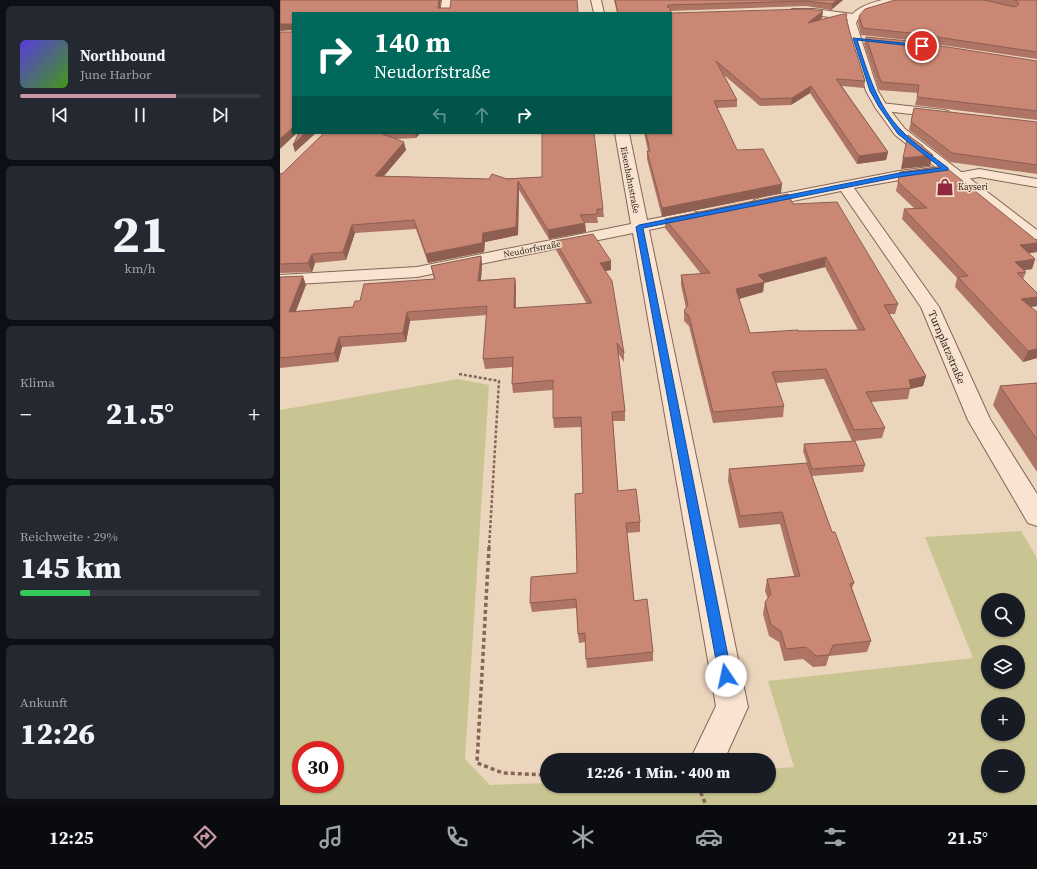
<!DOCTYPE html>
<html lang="de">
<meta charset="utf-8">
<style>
body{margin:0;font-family:"Source Serif 4",serif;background:#242831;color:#f1f3f6;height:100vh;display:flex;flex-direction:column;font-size:15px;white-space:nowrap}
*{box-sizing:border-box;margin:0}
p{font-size:13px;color:#9ea1a6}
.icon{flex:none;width:22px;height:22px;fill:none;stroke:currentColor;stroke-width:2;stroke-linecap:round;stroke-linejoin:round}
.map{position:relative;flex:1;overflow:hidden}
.panel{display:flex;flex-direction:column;gap:6px;padding:6px;background:#0d0f14;width:280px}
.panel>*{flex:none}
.top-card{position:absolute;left:12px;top:12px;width:380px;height:122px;border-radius:0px;box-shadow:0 1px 3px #0004;background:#00695c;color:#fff;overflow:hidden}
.fabs{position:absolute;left:701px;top:593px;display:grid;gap:8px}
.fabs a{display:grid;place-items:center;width:44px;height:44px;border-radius:50%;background:#171b24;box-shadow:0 1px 3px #0004;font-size:20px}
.speed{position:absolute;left:12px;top:741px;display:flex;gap:8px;font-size:20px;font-weight:700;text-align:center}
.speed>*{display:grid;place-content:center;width:52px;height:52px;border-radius:50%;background:#171b24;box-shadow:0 1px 3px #0004;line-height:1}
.speed .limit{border:6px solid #d22;background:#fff;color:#111}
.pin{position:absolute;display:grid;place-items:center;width:34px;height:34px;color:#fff;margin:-17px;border:2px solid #fff;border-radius:50%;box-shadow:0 1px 4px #0007}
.me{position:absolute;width:44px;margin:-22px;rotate:349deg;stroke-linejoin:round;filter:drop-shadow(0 0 3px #0008)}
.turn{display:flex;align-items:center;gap:14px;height:84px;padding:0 16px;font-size:18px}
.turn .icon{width:52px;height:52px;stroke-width:2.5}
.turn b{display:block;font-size:28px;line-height:34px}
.lanes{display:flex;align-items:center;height:38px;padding:0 16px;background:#0003;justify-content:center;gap:20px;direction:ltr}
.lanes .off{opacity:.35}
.big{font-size:30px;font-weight:800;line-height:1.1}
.panel .tile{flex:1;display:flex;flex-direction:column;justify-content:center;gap:6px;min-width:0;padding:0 14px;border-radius:6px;background:#242831}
.panel .dial{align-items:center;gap:0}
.dial b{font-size:52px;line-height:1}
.song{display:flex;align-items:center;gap:12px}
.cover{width:48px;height:48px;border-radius:6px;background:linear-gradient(135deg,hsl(250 70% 55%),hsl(100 70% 35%))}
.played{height:4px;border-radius:2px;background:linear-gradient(90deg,#c698a3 65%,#363941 65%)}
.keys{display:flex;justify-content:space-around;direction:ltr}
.heat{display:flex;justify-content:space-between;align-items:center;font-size:22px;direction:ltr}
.charge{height:6px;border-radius:3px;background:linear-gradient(90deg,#34c759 29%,#363941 0)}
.trip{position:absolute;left:260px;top:753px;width:236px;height:40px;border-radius:20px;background:#171b24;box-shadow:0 1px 3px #0004;font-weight:800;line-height:40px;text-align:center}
.dock{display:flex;height:64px;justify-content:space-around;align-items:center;background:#090b0e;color:#9ea1a6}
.dock .icon{width:28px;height:28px}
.dock .selected{color:#c698a3}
.dock b{font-size:18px;color:#f1f3f6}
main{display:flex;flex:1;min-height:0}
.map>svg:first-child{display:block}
.green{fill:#c9c592;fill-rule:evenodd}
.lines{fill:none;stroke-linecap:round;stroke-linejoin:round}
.minor-casing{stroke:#846657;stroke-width:2}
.tertiary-casing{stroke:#846657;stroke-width:2}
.path-far1{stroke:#846657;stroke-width:2.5;stroke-dasharray:3 2;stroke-linecap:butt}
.path{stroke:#846657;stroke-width:3.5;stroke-dasharray:4 3;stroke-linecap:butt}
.minor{fill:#f8e4d0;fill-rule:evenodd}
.tertiary{fill:#f8e4d0;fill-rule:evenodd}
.wall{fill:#ae7464;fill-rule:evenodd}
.shaded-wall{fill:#8d5e51}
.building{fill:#ca8774;stroke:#8d5e51;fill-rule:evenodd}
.route{fill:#1a73e8;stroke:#114b97}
.labels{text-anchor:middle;stroke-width:3;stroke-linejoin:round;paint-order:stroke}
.far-street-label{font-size:9px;fill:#33221b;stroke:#f4e1cd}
.far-poi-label{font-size:9px;fill:#33221b;stroke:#f4e1cd;text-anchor:start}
.street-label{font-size:11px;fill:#33221b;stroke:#f4e1cd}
</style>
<main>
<section class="panel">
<div class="tile">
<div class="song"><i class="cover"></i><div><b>Northbound</b><p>June Harbor</p></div></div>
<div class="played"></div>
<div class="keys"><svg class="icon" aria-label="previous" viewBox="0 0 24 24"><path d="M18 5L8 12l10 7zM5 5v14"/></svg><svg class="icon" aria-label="pause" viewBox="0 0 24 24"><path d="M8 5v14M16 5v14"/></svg><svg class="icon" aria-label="next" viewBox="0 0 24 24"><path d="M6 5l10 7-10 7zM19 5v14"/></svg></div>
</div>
<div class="tile dial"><b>21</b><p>km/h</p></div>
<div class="tile"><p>Klima</p>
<div class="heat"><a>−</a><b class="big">21.5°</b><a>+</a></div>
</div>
<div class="tile"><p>Reichweite · 29%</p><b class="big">145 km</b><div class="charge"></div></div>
<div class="tile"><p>Ankunft</p><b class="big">12:26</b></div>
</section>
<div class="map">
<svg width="757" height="805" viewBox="0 0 757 805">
<rect width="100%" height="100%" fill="#ecd5bd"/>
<path class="green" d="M178,379L209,385L185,759L210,785L267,783V786H489V769L514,767L488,681L693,658L645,537L741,531L757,558V805H0V410ZM708,600H738V630H708ZM708,652H738V682H708ZM708,704H738V734H708ZM21,750H55V784H21ZM708,756H738V786H708Z"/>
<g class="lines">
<g class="minor-casing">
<path id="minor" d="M162,0H172L170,13H160Z
M311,0H321L324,13H314Z
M512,9H534L573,14L578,17L573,20L534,15L509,14L507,12Z
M601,103L664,110L668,111L670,114L668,117L664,118L597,110L595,107L597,104Z
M335,133H349L367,220L413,211L419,213L421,216L419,219L369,230L468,707L444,760H410L436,706L353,233L137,277L0,285V275L137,267L351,224Z
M649,167L654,168L656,171L654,174L574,188L659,307L710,419L757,494V526L748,523L688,420L641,307L561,191L480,208L474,206L472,203L474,200L480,198L619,171Z
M699,169L757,179V187L699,177L677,181L672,180L670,177L672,174Z"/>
</g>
<g class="tertiary-casing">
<path id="tertiary" d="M602,0H618L616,2C602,6 583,8 576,23L598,91L607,106L625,129L757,230V243L751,242L615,135L595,107L586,91L566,23C574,8 587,4 602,0Z"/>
</g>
<path class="path-far1" d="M179,374L219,381L209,548"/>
<path class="path" d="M209,547L197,763L223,773L267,775
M418,786L426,805"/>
<use href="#minor" class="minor"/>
<use href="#tertiary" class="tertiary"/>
</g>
<path class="wall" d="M334,0H563L551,10L526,6L390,11L391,13H337Z
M615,0H757V59L628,40L581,35L578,23L579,16Z
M391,13L542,18L538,20L566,19L570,33L585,81L584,88L562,86L608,152L606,160L577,164L530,93L511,105L480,106L444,75L457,100V107L437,108L457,150L501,193L382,217L367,159V151H368L364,133H391Z
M586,37L757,61V120L635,105L638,93L599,90L584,44Z
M634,108L757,122V174L670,162L629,130Z
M44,133H140L136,138L116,139L126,150L104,176L209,179L262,177L323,209L324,217H317L318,223H305L306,232L269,239L239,190L238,235L205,242L204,252L148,263L136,229L75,233L66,260L35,263L32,272L0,273V174L3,173Z
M620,172L756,240L757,239V252L749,253L755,259L752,269L744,270L746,272L743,279L757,293V306L751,307L757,358L743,362L675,287L677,278L622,219L624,209H635L616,191Z
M513,204L618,304L615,314H609L646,376L643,386L630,389L628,399L591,402L605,428L602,438L575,441L585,465L583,472L532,476L552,532L574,583L572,588L591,641L587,652L549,656L546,666L533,667L523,659L504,661L499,642L489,636L483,614L485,602L488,599L485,591L487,579L514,576L500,524L459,528L448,481L449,469L527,463L523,451L524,444L572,441L544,379L496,383L504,406L503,417L433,423L409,326L404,321V311L406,308L401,285V275L421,274L385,228V219ZM545,267L578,330L470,333L459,299L483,292L484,283Z
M275,241L331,261V270L325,271L344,353V362L338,353L345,411V421H333L338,491L360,522V532L347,533L354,601L373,652V661L307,668L306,659L305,642L299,643L298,634L297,608L252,612L250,603L297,573L303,493L301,427L274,428L273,418V390L233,393L232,384L233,367L205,369L203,359L207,315L130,321L126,342L62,347L58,362L0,368V277L26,285L16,311L73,307L80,301L154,279L151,266L201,256L202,265L201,280L235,278L236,287V308L307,304L276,250Z
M757,383V472L713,405L720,386Z"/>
<path class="shaded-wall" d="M159,0H161L159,13L158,8Z
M557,0H563L551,10L552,4Z
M543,11L542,18L527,29L528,23Z
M0,24H12L13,30L0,31Z
M531,86L530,93L511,105L512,98Z
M13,127V133H17L0,149V139Z
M25,133H36L15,152L13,145Z
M135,133H140L136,138Z
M124,142L126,150L97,184L95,176Z
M608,152L606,160L577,164L579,156Z
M653,155L650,166L621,169L623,158Z
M238,181L239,190L238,235L205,242L204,252L148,263L146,254L203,233Z
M502,184L501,193L382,217V208Z
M305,223L306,232L269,239L268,230Z
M72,225L75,233L66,260L63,252Z
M757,243V252L737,255L740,245Z
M32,254L35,263L32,272L28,263Z
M201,256L202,265L200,290L198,281Z
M546,257L545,267L484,283L483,292L455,300L456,289L478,275Z
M755,259L752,269L732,272L735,262Z
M331,261V270L320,272V263Z
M23,276L26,285L12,321L9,312Z
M235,278L236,287L235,318L234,308Z
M757,297V306L737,309L741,299Z
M127,312L130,321L126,342L123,333Z
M59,337L62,347L58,362L54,353Z
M757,349V358L743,362L748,351Z
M646,376L643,386L630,389L631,388L629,380Z"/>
<path class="building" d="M0,0H159L158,8H170L171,0H297L298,13H13V127L0,139V32H12V24H0Z
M335,0H557L552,4L527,1L388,5L387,7L390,8L391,13H338Z
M615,0H704L735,7L739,4L736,0H734H757V52L630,33L583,28L579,16L585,9Z
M527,9L543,11L528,23L563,14H567L566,17L570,33L585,81L556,79L608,152L579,156L531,86L512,98L481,99L436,61L457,100L434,101L457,150L483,149L502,184L382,208L367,151H370L366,133H391V13Z
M586,37L629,41L757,61V111L637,97L639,85L601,82Z
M634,108L757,122V165L672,153L631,122Z
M19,133H25L13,145Z
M44,133H100L124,142L95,176L209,179L212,174L227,179L262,177V133H314L323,209H317V214L300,215L305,223L268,230L238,181L236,227L203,233L202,243L146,254L134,220L72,225L63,252L32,254L28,263L0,264V174L3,173Z
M628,135L643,146H642L653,155L623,158Z
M664,166L756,240L757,239V243L740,245L755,259L735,262L746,272L737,273L757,293V297L741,299L757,312V349L748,351L678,277L688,276L624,209L647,208L618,182L620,172Z
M508,194L513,204L557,202L618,304L604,305L646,376L629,380L631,388L586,392L605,428L574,430L546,369L492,372L504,406L433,412L409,316L404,311L408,305L401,275L430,273L385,219ZM546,257L585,330L518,331V330L470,333L456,289L485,282L478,275Z
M313,234L331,261L320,263L332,281L344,353L337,343L345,411L332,412L338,491L356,489L360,522L346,523L354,601L367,599L373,652L306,659L305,633L298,634L296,599L250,603L251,577L297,573L295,494L303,493L301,417L273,418V380L232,384L233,357L203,359L207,306L127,312L123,333L59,337L54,353L0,358V277L23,276L9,312L73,307L75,301H80L84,284L155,279L151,266L201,256L198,281L235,278L234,308L312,303L275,241Z
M757,383V440L720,386Z
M575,441L585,465L532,469L524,444Z
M527,463L552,532H555L562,551L574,583L570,584L591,641L553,645L549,655L536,656L526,647L506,649L501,631L491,625L485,602L491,594L487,579L520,576L502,512L460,516L449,469Z"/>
<path class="route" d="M573,38L643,45L642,47L577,40C588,73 597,106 622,131C635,145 653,156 668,168V170L619,177L363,228L452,676L450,680L446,682L441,680L439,676L356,227L359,225L619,173L661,168L618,134L599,107L590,91Z"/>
<defs>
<g id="shop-bare" transform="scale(1.38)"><path d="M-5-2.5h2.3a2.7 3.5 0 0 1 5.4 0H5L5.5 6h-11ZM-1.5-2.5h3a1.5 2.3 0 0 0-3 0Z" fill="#91293e" stroke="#f4e1cd" stroke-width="2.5" paint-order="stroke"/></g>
</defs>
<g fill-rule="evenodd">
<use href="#shop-bare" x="665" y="187"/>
</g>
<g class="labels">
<g class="far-street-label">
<text transform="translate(350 180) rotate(79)" y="3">Eisenbahnstraße</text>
<text transform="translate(252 249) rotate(-11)" y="3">Neudorfstraße</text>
</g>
<g class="far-poi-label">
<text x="678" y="190">Kayseri</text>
</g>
<g class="street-label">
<text transform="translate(667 347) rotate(67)" y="4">Turnplatzstraße</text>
</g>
</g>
</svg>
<div class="fabs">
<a><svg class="icon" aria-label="search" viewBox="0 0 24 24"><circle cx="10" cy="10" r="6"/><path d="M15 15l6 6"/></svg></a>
<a><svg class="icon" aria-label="layers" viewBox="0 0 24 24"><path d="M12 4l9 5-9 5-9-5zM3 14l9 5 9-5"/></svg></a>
<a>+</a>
<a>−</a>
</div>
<div class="speed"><div class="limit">30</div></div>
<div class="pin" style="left:642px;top:46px;background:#d93025"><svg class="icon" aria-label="arrive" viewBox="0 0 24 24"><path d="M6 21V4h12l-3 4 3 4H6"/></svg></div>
<svg class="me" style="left:446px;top:676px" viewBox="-20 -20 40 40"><circle r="19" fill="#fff"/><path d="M0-13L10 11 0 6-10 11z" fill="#1a73e8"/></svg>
<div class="trip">12:26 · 1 Min. · 400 m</div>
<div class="top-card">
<div class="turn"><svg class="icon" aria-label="right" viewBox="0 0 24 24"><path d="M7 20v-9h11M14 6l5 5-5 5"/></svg><div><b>140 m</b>Neudorfstraße</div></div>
<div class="lanes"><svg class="icon off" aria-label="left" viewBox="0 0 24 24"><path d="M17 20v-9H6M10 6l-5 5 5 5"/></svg><svg class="icon off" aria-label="ahead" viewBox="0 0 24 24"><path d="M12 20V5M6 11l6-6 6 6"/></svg><svg class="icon" aria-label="right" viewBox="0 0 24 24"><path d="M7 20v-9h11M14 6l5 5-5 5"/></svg></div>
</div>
</div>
</main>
<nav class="dock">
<b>12:25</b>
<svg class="icon selected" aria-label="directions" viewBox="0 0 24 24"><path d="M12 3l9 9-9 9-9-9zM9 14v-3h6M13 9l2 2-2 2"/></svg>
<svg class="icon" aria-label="music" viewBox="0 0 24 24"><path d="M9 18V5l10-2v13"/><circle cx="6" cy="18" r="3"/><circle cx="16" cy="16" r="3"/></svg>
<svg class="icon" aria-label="phone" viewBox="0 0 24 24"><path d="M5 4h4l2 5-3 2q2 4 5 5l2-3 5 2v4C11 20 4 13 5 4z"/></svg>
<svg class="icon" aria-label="climate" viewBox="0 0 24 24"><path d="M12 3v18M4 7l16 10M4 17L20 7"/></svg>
<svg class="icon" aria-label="car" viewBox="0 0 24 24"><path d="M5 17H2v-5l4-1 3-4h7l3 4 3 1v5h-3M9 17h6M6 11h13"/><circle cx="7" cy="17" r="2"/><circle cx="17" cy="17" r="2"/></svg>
<svg class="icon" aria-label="filters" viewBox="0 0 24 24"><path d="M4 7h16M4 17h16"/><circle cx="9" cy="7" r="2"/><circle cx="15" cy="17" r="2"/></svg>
<b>21.5°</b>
</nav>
